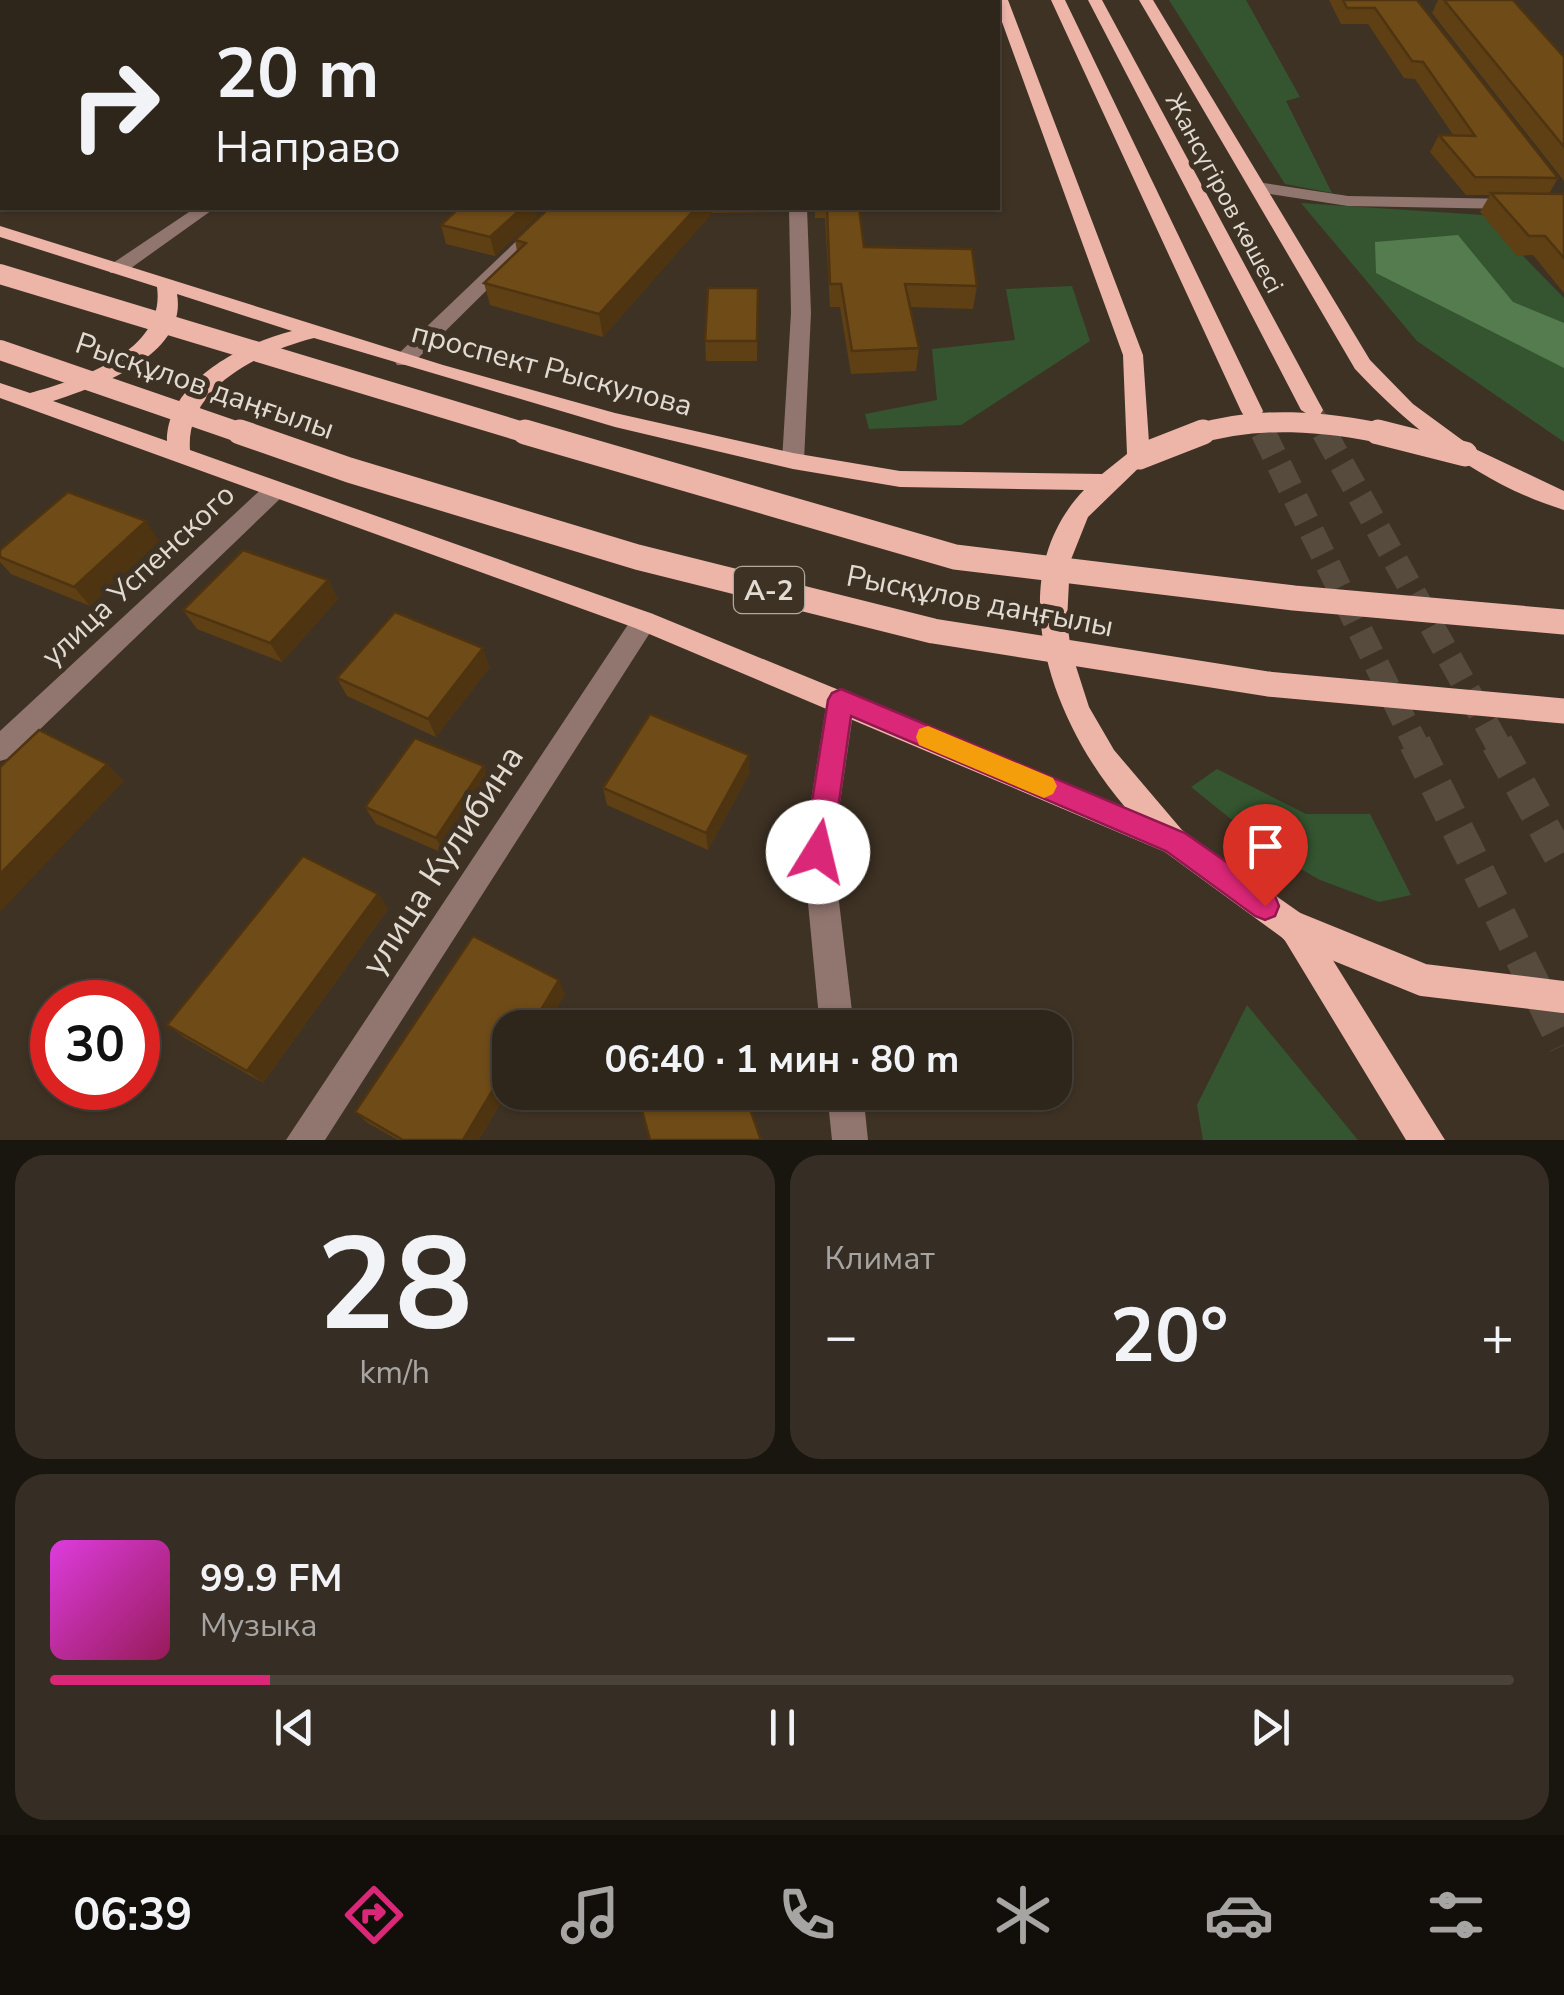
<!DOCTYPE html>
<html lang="ru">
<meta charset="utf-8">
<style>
body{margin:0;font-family:"Nunito Sans",sans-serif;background:#362e24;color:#f1f3f6;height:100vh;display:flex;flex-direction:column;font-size:38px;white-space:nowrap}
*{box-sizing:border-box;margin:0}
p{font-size:32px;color:#a7a5a3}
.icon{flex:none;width:55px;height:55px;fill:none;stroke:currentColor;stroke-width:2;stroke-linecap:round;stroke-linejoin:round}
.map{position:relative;height:1140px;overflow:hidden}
.details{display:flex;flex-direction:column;gap:15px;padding:15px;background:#19150f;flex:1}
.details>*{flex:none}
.banner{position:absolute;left:0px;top:0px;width:1000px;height:210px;box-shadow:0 2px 8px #0004,0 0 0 2px #49433a;background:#2e261b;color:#f1f3f6;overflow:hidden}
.speed{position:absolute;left:30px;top:980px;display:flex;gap:20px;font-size:50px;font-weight:700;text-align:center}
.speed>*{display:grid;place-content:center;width:130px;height:130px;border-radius:50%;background:#2e261b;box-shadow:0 2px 8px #0004,0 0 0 2px #49433a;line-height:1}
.speed .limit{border:15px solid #d22;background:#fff;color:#111}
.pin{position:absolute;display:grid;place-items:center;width:85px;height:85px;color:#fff;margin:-102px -42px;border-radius:50% 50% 50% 0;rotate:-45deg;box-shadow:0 0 10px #0007}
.pin .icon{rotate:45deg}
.me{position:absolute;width:110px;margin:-55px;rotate:9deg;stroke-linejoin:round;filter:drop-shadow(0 0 8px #0008)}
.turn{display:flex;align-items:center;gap:35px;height:210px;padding:0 50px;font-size:45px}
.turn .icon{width:130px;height:130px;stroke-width:2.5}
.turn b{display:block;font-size:70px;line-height:85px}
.big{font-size:75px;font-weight:700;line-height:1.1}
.details .card{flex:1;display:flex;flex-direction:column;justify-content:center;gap:15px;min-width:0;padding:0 35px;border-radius:30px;background:#362e24}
.details .dial{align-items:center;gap:0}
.dial b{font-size:130px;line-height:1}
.song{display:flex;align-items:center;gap:30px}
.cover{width:120px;height:120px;border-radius:15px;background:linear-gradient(135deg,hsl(300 70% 55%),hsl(330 70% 35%))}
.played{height:10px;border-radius:5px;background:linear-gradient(90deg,#db2777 15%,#49433a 15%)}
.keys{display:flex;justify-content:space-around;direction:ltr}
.heat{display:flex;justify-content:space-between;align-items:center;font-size:55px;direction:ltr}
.details .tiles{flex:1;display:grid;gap:15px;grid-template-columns:1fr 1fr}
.card:last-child{grid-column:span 2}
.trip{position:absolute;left:492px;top:1010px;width:580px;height:100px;border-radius:30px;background:#2e261b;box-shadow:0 2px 8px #0004,0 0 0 2px #49433a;font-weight:700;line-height:100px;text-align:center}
.tabs{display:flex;height:160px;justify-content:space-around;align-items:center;background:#120f0b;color:#a7a5a3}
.tabs .icon{width:70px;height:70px}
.tabs .current{color:#db2777}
.tabs b{font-size:45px;color:#f1f3f6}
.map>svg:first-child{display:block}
.green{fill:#34552f}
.forest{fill:#557c4f}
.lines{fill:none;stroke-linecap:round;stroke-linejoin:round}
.major-tunnel-far2{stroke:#574b3e;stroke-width:20;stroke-dasharray:20 10;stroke-linecap:butt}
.major-tunnel-far1{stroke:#574b3e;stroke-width:25;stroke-dasharray:25 12;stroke-linecap:butt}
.major-tunnel{stroke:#574b3e;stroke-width:32;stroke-dasharray:32 16;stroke-linecap:butt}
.minor{fill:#91756f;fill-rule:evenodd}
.major{fill:#edb4a8;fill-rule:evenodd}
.major-bridge-far2{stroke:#edb4a8;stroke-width:20}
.major-bridge-far1{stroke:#edb4a8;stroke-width:25}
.major-bridge{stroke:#edb4a8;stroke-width:32}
.wall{fill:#5f4014}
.shaded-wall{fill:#4e3410}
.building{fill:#6f4b17;stroke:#4e3410;stroke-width:2.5}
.route{fill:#db2777;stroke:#8e194d;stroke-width:2.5}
.slow{fill:#f59e0b}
.labels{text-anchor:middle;stroke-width:10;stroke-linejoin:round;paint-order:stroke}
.far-street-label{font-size:25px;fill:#e2dbd2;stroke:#3e3224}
.shield{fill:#3e3224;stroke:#b1a89e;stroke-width:2.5}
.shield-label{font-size:28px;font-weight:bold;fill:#e2dbd2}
.street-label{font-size:30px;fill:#e2dbd2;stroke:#3e3224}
.near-street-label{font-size:35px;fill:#e2dbd2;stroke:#3e3224}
</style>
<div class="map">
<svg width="1564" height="1140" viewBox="0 0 1564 1140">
<rect width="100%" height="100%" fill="#3e3224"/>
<path class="green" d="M1169,0H1246L1300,97L1286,101L1332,193L1285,184Z
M1301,203L1483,215L1564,298V442L1417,341Z
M1072,286L1090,341L961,425L869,429L865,414L937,400L932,349L1015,340L1006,289Z
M1217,769L1306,814H1370L1411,895L1379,902L1320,880L1273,853L1191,787Z
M1247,1005L1358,1140H1203L1197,1105Z"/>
<path class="forest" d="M1458,235L1513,302L1564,323V368L1376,273L1375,242Z"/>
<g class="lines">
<path class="major-tunnel-far2" d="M1312,410L1326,435
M1252,411L1264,435"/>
<path class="major-tunnel-far1" d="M1263,432L1416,745
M1324,432L1498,745"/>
<path class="major-tunnel" d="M1415,743L1564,1045
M1497,743L1564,864"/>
<path class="minor" d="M833,0H847V2H833Z
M2,112V123L0,124V113Z
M1257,182L1348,196L1564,200V210L1348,206L1251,191V183Z
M195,208H215L124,273H110V265Z
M551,208H570L411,365H397L394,360L397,355Z
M789,208H807L811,313L804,461L793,469L782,461L791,313Z
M276,481L288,489L284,495L10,758L0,761V731L268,483Z
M644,611L653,614L657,621L653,628L325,1140H286L635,614Z
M841,688L851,692L855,700L833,851L854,1028H820L803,851L827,700L831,692Z
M827,1092H863L868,1140H832Z"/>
<path class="major" d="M994,0H1008L1143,355L1150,457L1088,517L1070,562L1067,621L1071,651L1089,707L1114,750L1182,830L1306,917L1445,1140H1406L1284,939L1165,852L635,628L0,398V383L30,393C81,379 166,351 157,287L0,237V226L443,365L615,413L793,453L900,471L1102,474L1127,454L1123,355ZM177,294L292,331C243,343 167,382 167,441L53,401C99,386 188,355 177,294ZM314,338L615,427L793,469L900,487L1084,490C997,581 1054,725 1125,807L653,614L190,450C185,386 263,351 314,338Z
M1051,0H1065L1263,411L1260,416H1244L1241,411Z
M1088,0H1102L1323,410L1320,415L1312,417L1301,410Z
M1139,0H1153L1370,360L1413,404L1473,448L1564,491V510C1482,485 1412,430 1355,369Z"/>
<path class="major-bridge-far2" d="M0,274L533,435
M0,350L247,435
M1194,435C1259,415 1325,421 1390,435"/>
<path class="major-bridge-far1" d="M240,432L349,470L637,557L933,631L1268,684L1564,711
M525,432L955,557L1294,598L1564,622
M1378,432L1465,454
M1139,457L1203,432"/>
<path class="major-bridge" d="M1295,928L1423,980L1564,997"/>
</g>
<path class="wall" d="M1329,0H1417L1558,178L1549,194H1564V293L1533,255L1517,256L1480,212L1490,195H1466L1430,152L1439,135L1454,136L1415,79L1404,78L1368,24H1341Z
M1438,0H1513L1564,57V181L1432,13Z
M549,208H787L785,212L712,213L603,337L490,305L484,283L517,251L515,240Z
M810,208H859L864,247L977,286L973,309L910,307L919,348L916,371L851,374L840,307H830L825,218H815V211Z
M537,216L495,256L446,244L441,225Z
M758,288L757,361H706L705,341Z
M159,541L90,606L11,574L0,562V550Z
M328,580L338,599L282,662L197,629L183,610Z
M490,667L436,737L347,696L337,678Z
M750,772L708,850L607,805L603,788Z
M492,783L445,854L376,824L365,807Z
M378,894L388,909L263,1083L185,1038L167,1025Z
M565,994L545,1028H510V1087L479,1140H398L368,1123L355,1112Z"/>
<path class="shaded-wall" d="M264,0H290L286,2H260Z
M761,0H787L784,2H759Z
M522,208H536L537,216L495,256L490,237Z
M696,208H712V213L603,337L599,314Z
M146,521L159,541L90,606L74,587Z
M328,580L338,599L282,662L270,643Z
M483,648L490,667L436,737L428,719Z
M749,755L750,772L708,850L706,833Z
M107,764L124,781L0,912V874Z
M484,766L492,783L445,854L436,838Z
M378,894L388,909L263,1083L247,1071Z
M559,980L565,994L545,1028H530Z
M510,1061V1087L479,1140H463Z"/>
<path class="building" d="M131,0H264L260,2H126Z
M607,0H761L759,2H616Z
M1343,0H1417L1558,178L1475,177L1439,135L1475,136L1423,62L1412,61L1375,8H1347Z
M1444,0H1513L1564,57V147Z
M1491,193L1564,194V258L1545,236H1529Z
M459,208H522L490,237L441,225Z
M549,208H696L599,314L484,283L526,243L515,240Z
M827,208H859L864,247L972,249L977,286L905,284L919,348L852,351L841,284H830Z
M708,288H758L757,341H705Z
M68,492L146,521L74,587L0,557V550Z
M243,550L328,580L270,643L183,610Z
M395,612L483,648L428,719L337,678Z
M650,714L749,755L706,833L603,788Z
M39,730L107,764L0,874V767Z
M415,738L484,766L436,838L365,807Z
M303,856L378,894L247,1071L167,1025Z
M473,936L559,980L530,1028H510V1061L463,1140H403L355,1112Z
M637,1092H744L761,1140H650Z"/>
<path class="route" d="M841,689L1185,833L1275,896L1279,906L1275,916L1265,920L1255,916L1166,851L851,716L832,852L828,861L818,865L808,861L804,852L828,700L832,693Z"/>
<path class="slow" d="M928,726L1053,778L1057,786L1053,794L1044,798L919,745L916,737L919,729Z"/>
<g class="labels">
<g class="far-street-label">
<text transform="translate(1225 193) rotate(62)" y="9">Жансүгіров көшесі</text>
</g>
<rect class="shield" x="734" y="567" width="70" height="46" rx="8"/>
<g class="shield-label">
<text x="769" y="600">A-2</text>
</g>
<g class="street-label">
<text transform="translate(552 369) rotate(15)" y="10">проспект Рыскулова</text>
<text transform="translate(205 386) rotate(19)" y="10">Рысқұлов даңғылы</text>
<text transform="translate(138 575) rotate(-43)" y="10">улица Успенского</text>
<text transform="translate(980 601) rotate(11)" y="10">Рысқұлов даңғылы</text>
</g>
<g class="near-street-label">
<text transform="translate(442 860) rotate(-57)" y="12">улица Кулибина</text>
</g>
</g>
</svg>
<div class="speed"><div class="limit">30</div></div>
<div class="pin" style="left:1265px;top:906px;background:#d93025"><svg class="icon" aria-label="arrive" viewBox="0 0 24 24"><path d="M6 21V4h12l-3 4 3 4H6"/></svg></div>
<svg class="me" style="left:818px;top:852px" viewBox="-20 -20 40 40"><circle r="19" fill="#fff"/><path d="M0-13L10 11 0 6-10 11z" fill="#db2777"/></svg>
<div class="trip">06:40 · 1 мин · 80 m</div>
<div class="banner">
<div class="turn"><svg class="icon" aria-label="right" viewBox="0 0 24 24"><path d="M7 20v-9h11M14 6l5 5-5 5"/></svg><div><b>20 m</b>Направо</div></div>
</div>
</div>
<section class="details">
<div class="tiles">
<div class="card dial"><b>28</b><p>km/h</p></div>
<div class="card"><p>Климат</p>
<div class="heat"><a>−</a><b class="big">20°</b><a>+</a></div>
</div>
<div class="card">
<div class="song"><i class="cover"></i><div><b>99.9 FM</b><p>Музыка</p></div></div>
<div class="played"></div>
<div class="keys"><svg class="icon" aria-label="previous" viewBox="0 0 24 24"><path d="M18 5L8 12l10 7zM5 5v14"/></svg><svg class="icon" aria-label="pause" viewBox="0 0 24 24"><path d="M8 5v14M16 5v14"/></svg><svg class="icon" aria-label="next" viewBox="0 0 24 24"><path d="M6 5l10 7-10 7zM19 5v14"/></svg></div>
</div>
</div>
</section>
<nav class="tabs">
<b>06:39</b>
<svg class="icon current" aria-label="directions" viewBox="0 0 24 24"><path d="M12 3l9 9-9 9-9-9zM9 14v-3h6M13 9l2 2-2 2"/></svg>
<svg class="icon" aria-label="music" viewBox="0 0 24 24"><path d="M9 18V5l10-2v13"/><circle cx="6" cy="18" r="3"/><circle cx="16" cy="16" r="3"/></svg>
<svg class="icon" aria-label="phone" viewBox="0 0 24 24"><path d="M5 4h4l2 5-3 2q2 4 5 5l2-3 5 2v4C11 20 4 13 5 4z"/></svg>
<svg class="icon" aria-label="climate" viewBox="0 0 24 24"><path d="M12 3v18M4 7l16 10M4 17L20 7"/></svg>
<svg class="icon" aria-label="car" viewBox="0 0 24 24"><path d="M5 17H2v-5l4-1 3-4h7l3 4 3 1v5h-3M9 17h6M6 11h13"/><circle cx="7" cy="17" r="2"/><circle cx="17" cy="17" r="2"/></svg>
<svg class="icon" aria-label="filters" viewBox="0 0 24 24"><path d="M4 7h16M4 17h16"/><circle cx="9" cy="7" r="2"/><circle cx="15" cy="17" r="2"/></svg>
</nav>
